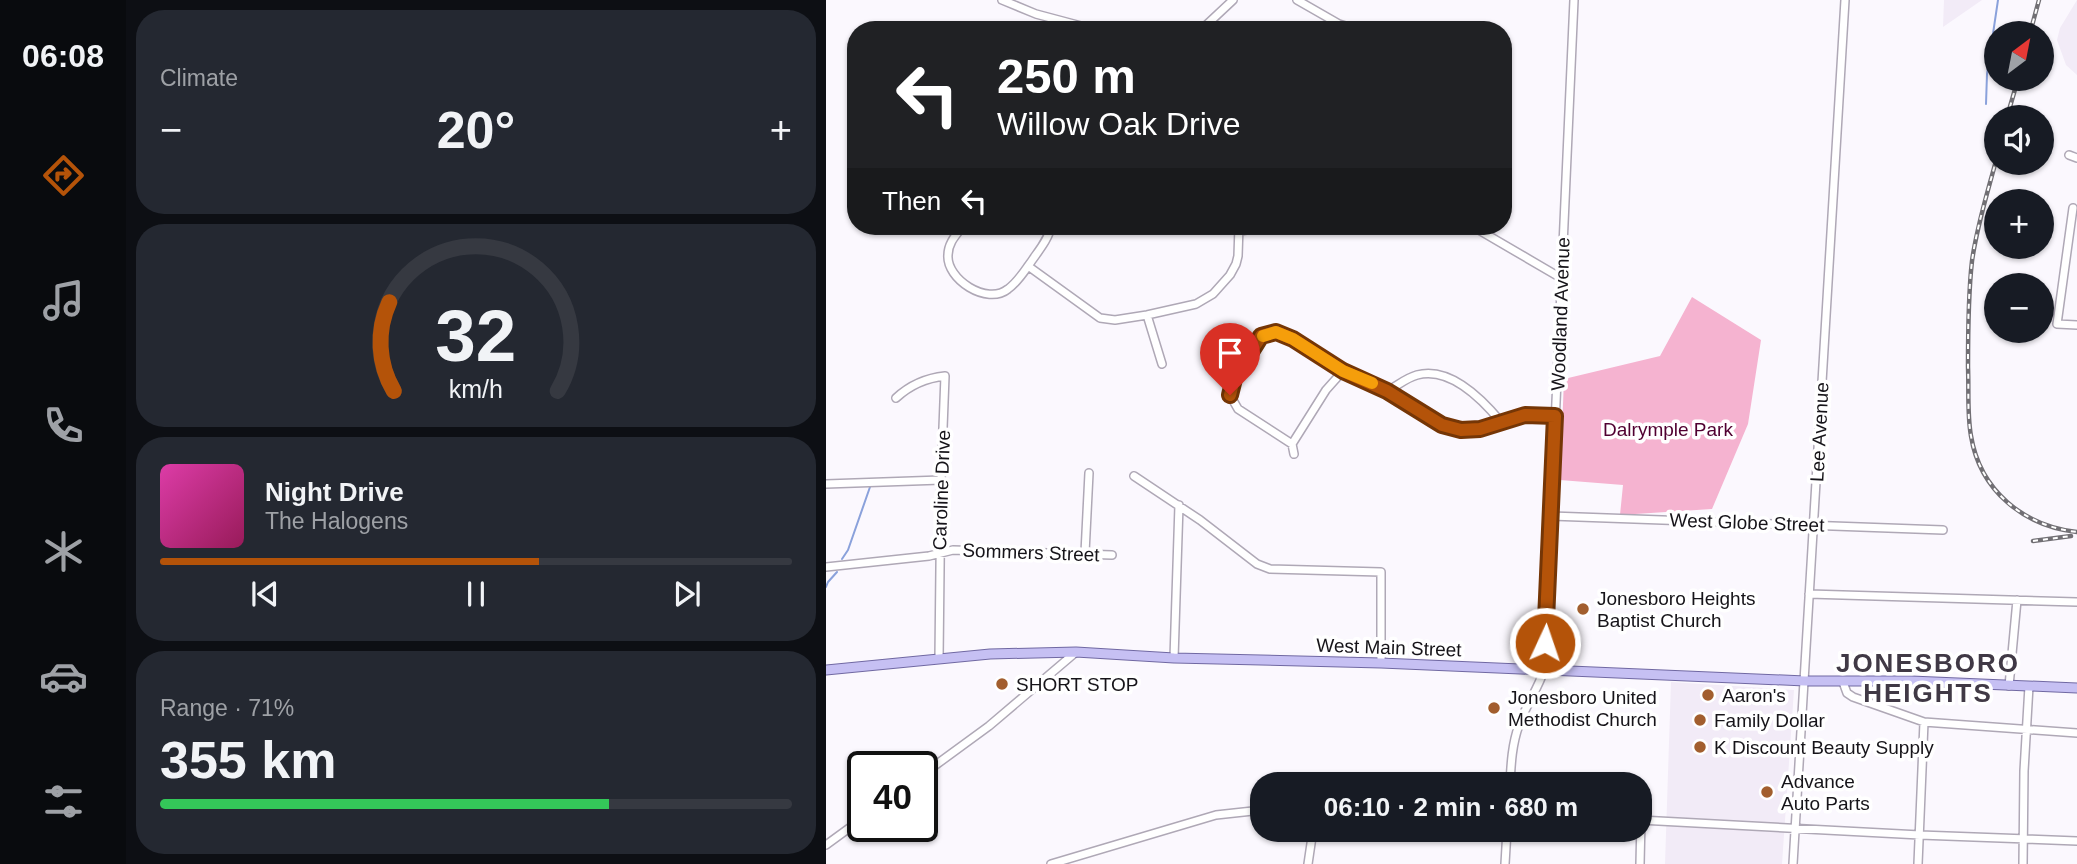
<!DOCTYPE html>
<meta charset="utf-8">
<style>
body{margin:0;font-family:Arial,sans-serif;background:#242831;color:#f1f3f6;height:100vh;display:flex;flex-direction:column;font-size:26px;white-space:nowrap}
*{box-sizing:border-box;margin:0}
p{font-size:23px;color:#9ea1a6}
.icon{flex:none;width:38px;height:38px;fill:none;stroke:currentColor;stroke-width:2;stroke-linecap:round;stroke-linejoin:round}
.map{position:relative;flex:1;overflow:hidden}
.side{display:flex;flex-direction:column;gap:10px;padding:10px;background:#0d0f14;width:700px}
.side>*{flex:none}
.top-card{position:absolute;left:21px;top:21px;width:665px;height:214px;border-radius:28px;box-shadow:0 2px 5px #0004;background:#202124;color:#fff;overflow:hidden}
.needle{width:46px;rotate:32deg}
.tools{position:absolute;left:1158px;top:21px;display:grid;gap:14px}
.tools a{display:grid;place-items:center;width:70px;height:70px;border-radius:50%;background:#171b24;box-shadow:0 2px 5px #0004;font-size:35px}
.speed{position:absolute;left:21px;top:751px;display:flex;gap:14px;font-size:35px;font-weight:700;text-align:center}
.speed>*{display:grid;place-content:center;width:91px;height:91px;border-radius:50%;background:#171b24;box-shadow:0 2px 5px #0004;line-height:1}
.speed .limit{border:4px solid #111;border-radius:10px;background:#fff;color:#111}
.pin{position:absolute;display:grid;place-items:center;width:60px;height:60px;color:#fff;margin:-72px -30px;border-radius:50% 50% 50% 0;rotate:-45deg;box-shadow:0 0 7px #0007}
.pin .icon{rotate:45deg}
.me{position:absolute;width:77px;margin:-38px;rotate:3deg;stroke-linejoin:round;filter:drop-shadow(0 0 5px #0008)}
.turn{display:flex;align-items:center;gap:24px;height:147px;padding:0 35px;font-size:32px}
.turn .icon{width:91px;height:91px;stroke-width:2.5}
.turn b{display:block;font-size:49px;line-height:60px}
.then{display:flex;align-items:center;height:66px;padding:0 35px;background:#0003;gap:14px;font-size:26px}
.big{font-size:52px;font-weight:700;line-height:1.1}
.side .card{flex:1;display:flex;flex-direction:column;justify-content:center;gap:10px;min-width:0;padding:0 24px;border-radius:28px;background:#242831}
.side .dial{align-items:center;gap:0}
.dial svg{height:182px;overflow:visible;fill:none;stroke:#363941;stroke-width:7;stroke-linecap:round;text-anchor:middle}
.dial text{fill:#f1f3f6;stroke:none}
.song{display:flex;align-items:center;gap:21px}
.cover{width:84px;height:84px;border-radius:10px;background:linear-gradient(135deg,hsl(320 70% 55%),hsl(330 70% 35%))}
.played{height:7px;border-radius:4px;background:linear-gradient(90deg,#b45309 60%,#363941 60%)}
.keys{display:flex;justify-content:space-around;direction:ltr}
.heat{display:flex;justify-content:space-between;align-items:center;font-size:38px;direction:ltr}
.charge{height:10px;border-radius:5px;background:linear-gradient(90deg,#34c759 71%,#363941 0)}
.trip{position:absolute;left:424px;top:772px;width:402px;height:70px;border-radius:28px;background:#171b24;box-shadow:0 2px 5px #0004;font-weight:700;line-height:70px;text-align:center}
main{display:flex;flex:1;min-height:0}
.tabs{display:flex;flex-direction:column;width:126px;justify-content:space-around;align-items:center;background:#090b0e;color:#9ea1a6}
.tabs .icon{width:49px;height:49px}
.tabs .active{color:#b45309}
.tabs b{font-size:32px;color:#f1f3f6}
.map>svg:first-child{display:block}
.built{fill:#f2ebf7}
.green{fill:#f5b3d0}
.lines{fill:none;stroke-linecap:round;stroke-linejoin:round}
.stream{stroke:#8aa1db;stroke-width:2}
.minor-casing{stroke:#afa8b6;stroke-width:10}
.major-casing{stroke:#7068a2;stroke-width:11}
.minor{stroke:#fff;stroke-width:7}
.major{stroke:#c6c0f3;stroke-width:9}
.rail-casing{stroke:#716f74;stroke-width:4.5}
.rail{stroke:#fff;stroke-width:2;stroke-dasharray:5;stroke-linecap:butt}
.route-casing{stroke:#753606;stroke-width:18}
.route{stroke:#b45309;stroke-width:12}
.slow{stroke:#f59e0b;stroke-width:12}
.poi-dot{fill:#a25e2e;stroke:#fff;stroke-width:2.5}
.labels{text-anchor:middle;stroke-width:7;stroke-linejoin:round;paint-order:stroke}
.street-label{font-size:19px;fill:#161419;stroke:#fff}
.park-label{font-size:19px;fill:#500031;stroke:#fff}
.poi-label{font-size:19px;fill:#161419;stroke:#fff;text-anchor:start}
.district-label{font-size:26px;font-weight:bold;letter-spacing:2px;fill:#403945;stroke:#fff}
</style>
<main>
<nav class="tabs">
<b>06:08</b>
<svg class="icon active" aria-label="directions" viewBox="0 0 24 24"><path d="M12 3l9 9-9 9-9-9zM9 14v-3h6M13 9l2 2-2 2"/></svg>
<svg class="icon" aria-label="music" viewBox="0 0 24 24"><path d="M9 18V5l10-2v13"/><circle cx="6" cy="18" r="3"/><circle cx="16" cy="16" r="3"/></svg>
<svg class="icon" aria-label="phone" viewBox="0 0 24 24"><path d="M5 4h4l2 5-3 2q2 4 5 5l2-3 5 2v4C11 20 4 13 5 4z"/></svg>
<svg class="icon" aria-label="climate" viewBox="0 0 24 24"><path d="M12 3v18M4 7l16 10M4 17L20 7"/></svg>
<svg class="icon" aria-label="car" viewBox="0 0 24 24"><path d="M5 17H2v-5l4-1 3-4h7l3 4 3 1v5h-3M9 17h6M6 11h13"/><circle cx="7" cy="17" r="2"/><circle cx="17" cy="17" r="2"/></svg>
<svg class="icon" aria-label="filters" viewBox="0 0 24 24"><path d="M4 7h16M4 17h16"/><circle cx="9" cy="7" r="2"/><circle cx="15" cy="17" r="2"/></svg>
</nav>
<section class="side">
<div class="card"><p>Climate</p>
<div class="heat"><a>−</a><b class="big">20°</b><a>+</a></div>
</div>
<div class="card dial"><svg viewBox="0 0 100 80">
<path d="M14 69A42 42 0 1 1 86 69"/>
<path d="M14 69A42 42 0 0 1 12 30" stroke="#b45309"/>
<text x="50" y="56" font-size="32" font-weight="700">32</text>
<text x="50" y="72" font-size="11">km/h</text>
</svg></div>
<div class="card">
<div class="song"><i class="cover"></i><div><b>Night Drive</b><p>The Halogens</p></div></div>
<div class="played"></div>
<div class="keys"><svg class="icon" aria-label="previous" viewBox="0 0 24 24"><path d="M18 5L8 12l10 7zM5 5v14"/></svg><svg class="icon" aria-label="pause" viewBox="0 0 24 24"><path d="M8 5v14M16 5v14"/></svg><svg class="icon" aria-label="next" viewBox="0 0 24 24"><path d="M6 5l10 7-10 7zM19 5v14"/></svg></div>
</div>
<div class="card"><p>Range · 71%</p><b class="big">355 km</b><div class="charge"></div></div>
</section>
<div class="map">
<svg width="1251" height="864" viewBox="0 0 1251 864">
<rect width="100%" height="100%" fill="#fbf8fe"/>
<path class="built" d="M1118,0H1156L1117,27Z
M1251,0V75L1240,65L1231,40L1234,28Z
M845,682L968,690L956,864H839Z"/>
<path class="green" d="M866,297L935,340L922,424L886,509L794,515L797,485L734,480L738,379L834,356Z"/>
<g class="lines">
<path class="stream" d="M1160,104L1161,74L1172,0
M16,559L22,550L44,487
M0,587L2,582L11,572"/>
<g class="minor-casing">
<path id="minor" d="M176,0L210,14L270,30
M471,0L513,24L533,30
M375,30L407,0
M1243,155L1251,158
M1247,208L1231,324L1251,325
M137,226C130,235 122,243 122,255C120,279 161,306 182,289C192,282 200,269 207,259C214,249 223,238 225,226
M646,226L735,278
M414,231L447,226
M202,266L274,318L289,320L321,315L370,304L387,294L404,275L410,264L412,256L413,226
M321,315L336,364
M561,391C571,386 580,378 591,375C624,366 656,399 675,422
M70,398C84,385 100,378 119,376L115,480L113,658
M466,444L412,409L404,395L408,379L435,336L450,332L467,339L517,371
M468,454L466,444L500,390L517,371L561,391L616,425L635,430L654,429L699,415L729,416
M308,476L374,520L431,564L444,569L555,572V663
M0,484L115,480
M725,516L1117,530
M259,553L263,473
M0,567L103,556L127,550L286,555
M983,594L1251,602
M348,658L353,505
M1017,682L1021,693L1027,697L1098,722L1251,733
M1183,686L1191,600
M96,775L163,726L250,652
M684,784C685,764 686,744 693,725C700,705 712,689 718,670L748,0
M814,820L1094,835L1251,841
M0,845L37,818
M225,864L390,815L436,810
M482,864L487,830
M679,864L681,830
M814,864L815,820
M967,864L1019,0
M1092,864L1098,722
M1197,864L1198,771L1203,686"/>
</g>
<g class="major-casing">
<path id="major" d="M0,670L164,654L250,652L348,658L555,663L979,681H1085L1251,688"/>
</g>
<use href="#minor" class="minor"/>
<use href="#major" class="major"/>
<g class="rail-casing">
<path id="rail" d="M1204,33L1213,0
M1181,117L1192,79
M1171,157C1162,191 1151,225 1146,261C1142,296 1142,332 1142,367C1143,390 1141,414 1145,436C1154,491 1198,526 1251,532
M1207,541L1245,536"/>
</g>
<use href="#rail" class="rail"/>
</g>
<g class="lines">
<g class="route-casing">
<path id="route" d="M404,395L408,379L435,336L450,332L467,339L517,371L561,391L616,425L635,430L654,429L699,415L729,416L719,643"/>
</g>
<use href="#route" class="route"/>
<path class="slow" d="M437,336L450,332L467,339L517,371L546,383"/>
</g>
<g class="poi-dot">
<circle cx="757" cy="609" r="7"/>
<circle cx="176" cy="684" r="7"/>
<circle cx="882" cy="695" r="7"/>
<circle cx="668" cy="708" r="7"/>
<circle cx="874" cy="720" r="7"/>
<circle cx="874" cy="747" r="7"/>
<circle cx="941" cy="792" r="7"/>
</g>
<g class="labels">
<g class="street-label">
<text transform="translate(734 314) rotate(-88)" y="7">Woodland Avenue</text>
<text transform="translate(993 432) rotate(-87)" y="7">Lee Avenue</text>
<text transform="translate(115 490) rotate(-88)" y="7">Caroline Drive</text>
<text transform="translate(921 522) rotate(2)" y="7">West Globe Street</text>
<text transform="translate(205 552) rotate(2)" y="7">Sommers Street</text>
<text transform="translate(563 647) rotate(2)" y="7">West Main Street</text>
</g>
<g class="park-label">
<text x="842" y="436">Dalrymple Park</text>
</g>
<g class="poi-label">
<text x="771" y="605">Jonesboro Heights<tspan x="771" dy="22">Baptist Church</tspan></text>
<text x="190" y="691">SHORT STOP</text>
<text x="896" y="702">Aaron's</text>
<text x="682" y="704">Jonesboro United<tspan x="682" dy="22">Methodist Church</tspan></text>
<text x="888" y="727">Family Dollar</text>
<text x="888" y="754">K Discount Beauty Supply</text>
<text x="955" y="788">Advance<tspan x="955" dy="22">Auto Parts</tspan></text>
</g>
<g class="district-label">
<text x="1102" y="672">JONESBORO<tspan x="1102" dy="30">HEIGHTS</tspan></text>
</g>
</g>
</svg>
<div class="tools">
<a><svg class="needle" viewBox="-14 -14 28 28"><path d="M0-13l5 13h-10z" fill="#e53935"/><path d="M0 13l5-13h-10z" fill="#9ea1a6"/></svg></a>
<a><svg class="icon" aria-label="sound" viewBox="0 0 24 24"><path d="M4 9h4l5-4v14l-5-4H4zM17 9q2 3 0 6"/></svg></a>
<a>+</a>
<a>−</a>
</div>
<div class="speed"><div class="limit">40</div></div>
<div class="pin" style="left:404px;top:395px;background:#d93025"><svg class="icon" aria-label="arrive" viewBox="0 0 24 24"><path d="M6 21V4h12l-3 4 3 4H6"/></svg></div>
<svg class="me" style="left:719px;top:643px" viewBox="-20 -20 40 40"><circle r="17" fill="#b45309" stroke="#fff" stroke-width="3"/><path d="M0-11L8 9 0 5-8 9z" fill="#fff"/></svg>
<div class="trip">06:10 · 2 min · 680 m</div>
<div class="top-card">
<div class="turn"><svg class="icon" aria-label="left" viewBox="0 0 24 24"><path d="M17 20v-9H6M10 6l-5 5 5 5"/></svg><div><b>250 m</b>Willow Oak Drive</div></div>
<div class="then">Then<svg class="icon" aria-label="left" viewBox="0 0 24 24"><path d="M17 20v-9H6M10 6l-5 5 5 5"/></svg></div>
</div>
</div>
</main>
